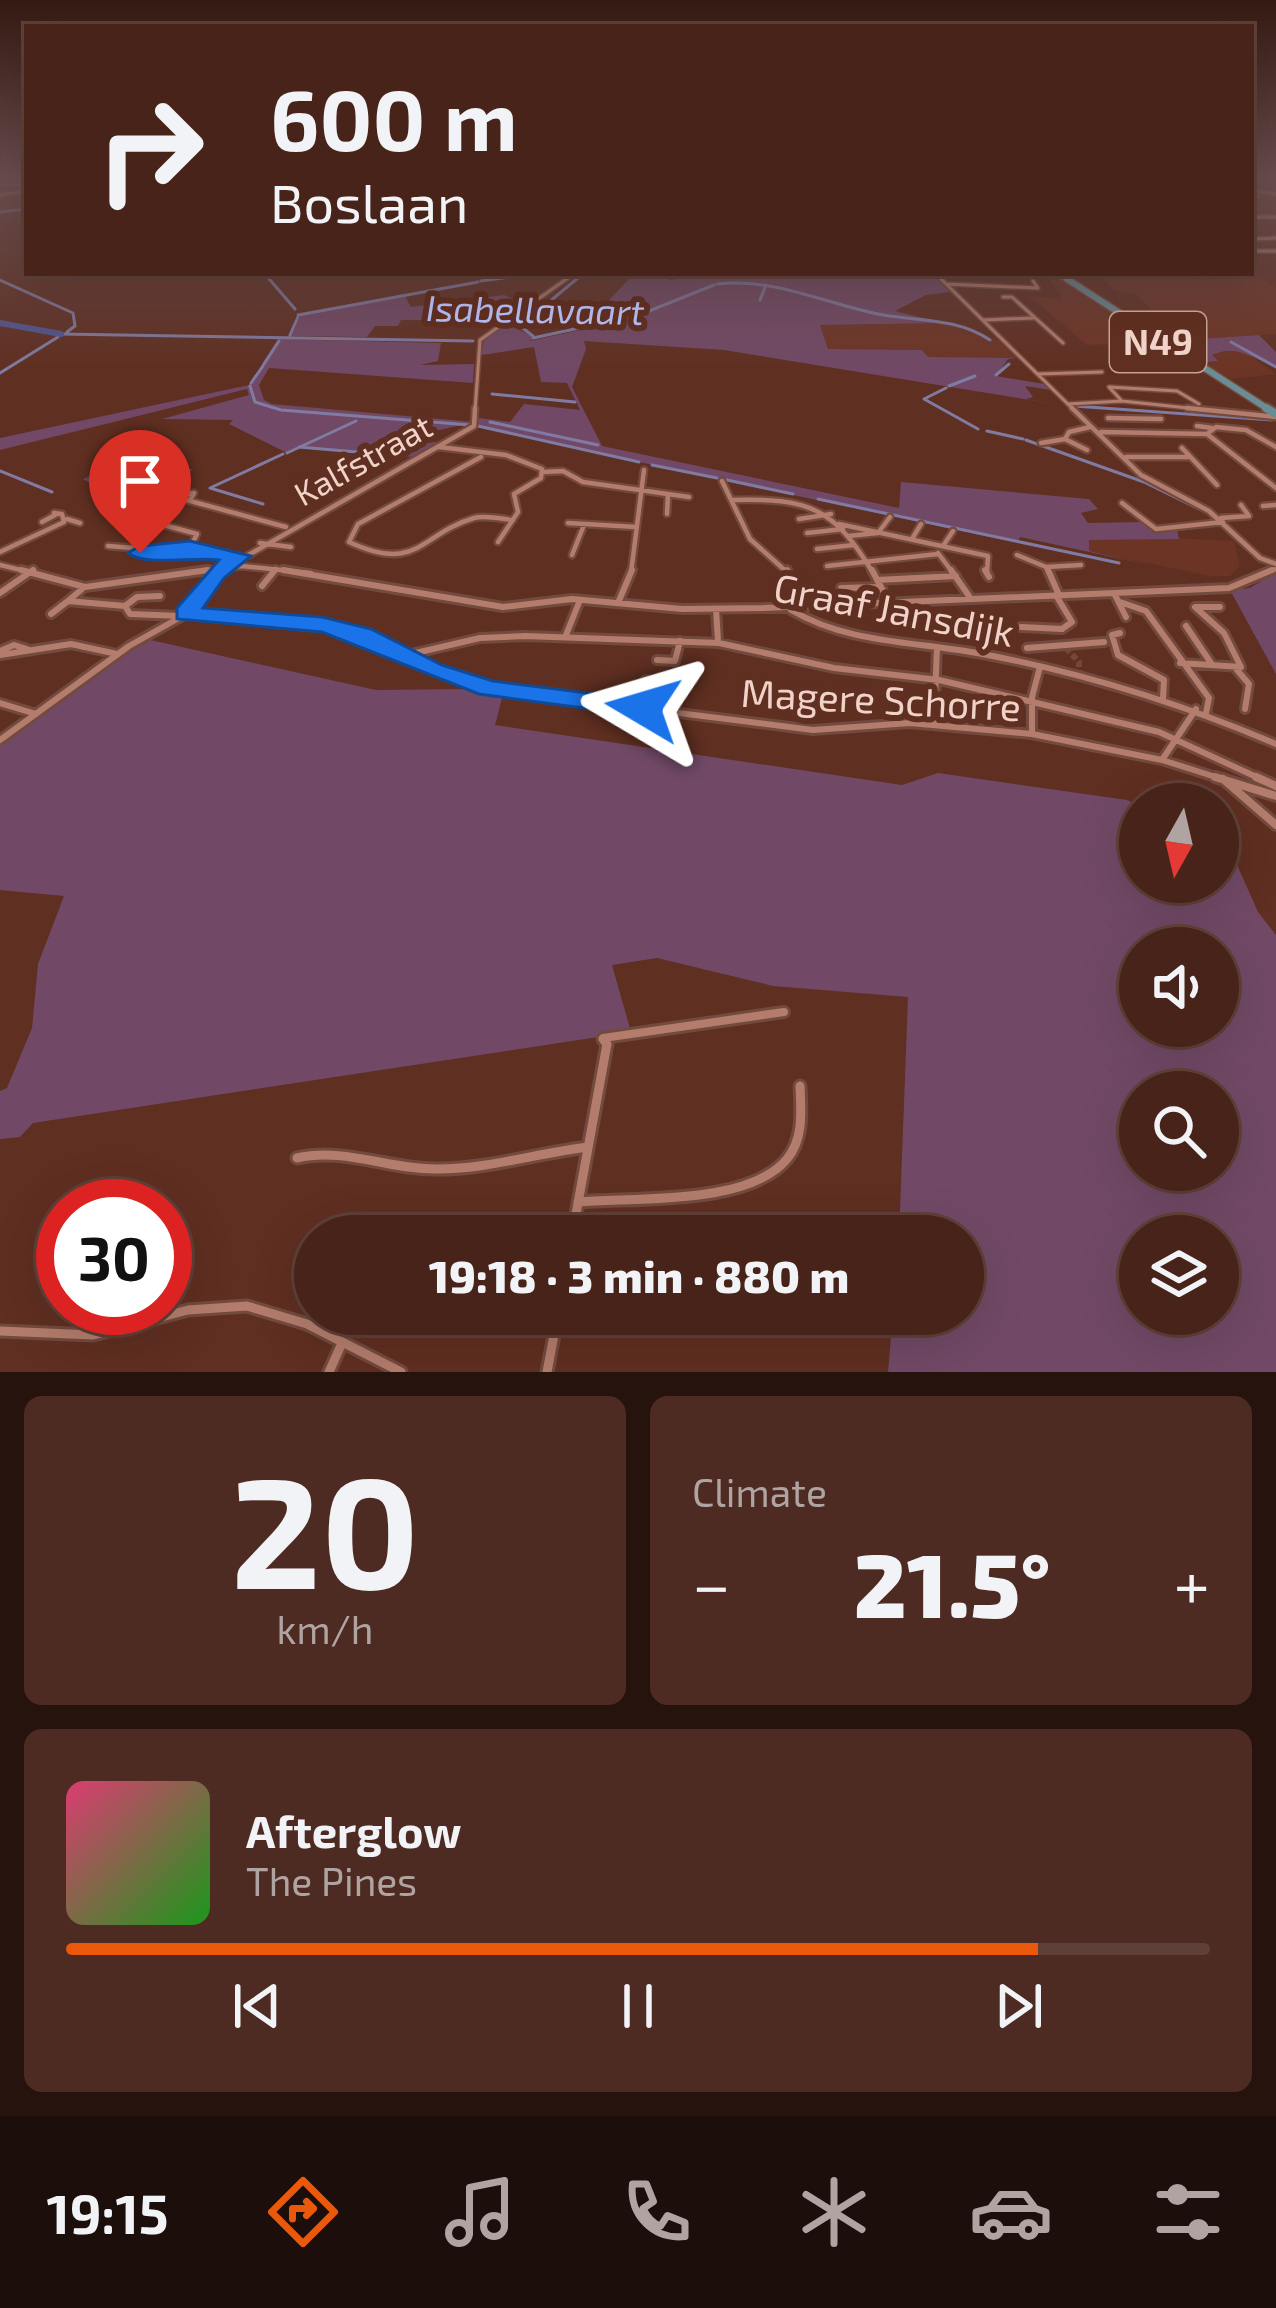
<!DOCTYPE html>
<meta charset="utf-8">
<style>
body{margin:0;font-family:"Exo 2",sans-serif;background:#4e2b22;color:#f1f3f6;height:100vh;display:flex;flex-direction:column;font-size:45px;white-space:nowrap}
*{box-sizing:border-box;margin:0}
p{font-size:39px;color:#b0a4a2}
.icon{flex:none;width:66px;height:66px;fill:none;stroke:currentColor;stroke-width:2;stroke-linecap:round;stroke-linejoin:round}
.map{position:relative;height:1372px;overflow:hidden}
.side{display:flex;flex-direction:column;gap:24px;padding:24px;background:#27130e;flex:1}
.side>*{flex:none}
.hud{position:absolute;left:24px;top:24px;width:1230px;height:252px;border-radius:0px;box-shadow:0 12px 48px #0002,0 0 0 3px #5f4038;background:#472319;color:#f1f3f6;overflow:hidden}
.needle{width:78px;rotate:188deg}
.fabs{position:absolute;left:1119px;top:783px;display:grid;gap:24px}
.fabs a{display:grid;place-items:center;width:120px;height:120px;border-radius:50%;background:#472319;box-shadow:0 12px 48px #0002,0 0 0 3px #5f4038;font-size:60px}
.speed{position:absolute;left:36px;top:1179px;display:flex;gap:24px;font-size:60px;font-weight:700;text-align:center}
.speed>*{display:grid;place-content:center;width:156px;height:156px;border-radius:50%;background:#472319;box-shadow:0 12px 48px #0002,0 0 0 3px #5f4038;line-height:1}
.speed .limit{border:18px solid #d22;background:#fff;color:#111}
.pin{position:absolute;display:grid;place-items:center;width:102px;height:102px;color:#fff;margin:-123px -51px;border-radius:50% 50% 50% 0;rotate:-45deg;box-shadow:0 0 12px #0007}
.pin .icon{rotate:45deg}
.me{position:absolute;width:132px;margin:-66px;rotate:277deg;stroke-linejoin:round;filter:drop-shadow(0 0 9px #0008)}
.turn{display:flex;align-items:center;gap:42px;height:252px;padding:0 48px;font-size:54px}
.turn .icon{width:156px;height:156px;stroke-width:2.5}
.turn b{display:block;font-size:84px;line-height:102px}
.big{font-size:90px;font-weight:800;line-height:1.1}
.side .card{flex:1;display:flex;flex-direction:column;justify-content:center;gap:18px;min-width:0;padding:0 42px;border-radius:18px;background:#4e2b22}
.side .dial{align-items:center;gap:0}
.dial b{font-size:156px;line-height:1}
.song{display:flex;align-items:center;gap:36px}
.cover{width:144px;height:144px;border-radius:18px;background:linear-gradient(135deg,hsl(340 70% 55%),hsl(120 70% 35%))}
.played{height:12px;border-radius:6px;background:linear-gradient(90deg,#ea580c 85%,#5f4038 85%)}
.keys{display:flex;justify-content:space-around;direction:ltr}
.heat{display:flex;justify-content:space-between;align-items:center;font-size:66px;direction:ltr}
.side .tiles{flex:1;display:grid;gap:24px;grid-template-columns:1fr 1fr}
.card:last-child{grid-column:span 2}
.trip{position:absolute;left:294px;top:1215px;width:690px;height:120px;border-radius:60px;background:#472319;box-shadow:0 12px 48px #0002,0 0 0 3px #5f4038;font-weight:800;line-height:120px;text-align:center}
.menu{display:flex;height:192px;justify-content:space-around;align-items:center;background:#1c0e0a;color:#b0a4a2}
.menu .icon{width:84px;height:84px}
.menu .selected{color:#ea580c}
.menu b{font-size:54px;color:#f1f3f6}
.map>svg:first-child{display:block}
.built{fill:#6c3424}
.green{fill:#714966;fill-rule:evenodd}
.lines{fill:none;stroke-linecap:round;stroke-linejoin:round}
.stream{stroke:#807ba2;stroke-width:3}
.river{stroke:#4f5692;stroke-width:6}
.minor-tunnel{stroke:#75473a;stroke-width:6;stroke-dasharray:6 3;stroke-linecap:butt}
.minor-far4-casing{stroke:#734a3e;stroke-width:6}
.minor-far3-casing{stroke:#734a3e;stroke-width:9}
.minor-far2-casing{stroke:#734a3e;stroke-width:12}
.minor-far1-casing{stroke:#734a3e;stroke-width:14}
.minor-casing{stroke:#734a3e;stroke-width:15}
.tertiary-casing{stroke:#734a3e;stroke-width:6}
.primary-far2-casing{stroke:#734a3e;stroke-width:8}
.primary-far1-casing{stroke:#734a3e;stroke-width:9}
.primary-casing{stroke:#734a3e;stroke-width:12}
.minor-far4{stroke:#b37c6c;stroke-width:3}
.minor-far3{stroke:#b37c6c;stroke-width:4.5}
.minor-far2{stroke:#b37c6c;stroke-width:6}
.minor-far1{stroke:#b37c6c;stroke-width:8}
.minor{stroke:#b37c6c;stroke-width:9}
.tertiary{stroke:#b37c6c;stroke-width:3}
.primary-far2{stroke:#6a8c94;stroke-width:4.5}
.primary-far1{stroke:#6a8c94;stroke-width:6}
.primary{stroke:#6a8c94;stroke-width:8}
.route{fill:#1a73e8;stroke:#114b97;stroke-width:3}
.labels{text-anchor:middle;stroke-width:12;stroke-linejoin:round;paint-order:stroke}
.far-street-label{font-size:33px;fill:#f1d2c9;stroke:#5f2f21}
.far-water-label{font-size:36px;font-style:italic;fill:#b2baef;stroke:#5f2f21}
.shield{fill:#5f2f21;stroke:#c5a197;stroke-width:3}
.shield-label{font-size:36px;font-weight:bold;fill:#f1d2c9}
.street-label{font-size:39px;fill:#f1d2c9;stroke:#5f2f21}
</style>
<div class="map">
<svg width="1276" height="1372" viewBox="0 0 1276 1372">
<rect width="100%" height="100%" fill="#5f2f21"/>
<path class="built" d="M1251,271L1276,288V334L1170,341L1164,337L1176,334L1136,294L1115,291L1101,277L1069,273Z
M993,273H1052L1183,361L1153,364L1123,344L1087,345L1029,296L1063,299L1048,277Z
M944,323L1001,341L1018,358L960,359L928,357L922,350L828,349L819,325Z
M1244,351L1276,374L1232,379L1197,362L1216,361L1212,355L1217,352Z
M1173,538L1234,541L1240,566L1230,576H1211L1088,551L1089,540Z"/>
<path class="green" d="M579,273L505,323L534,337L530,341L580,330L635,273H660L670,280L723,273H931L950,292L926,295L895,311L944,323L820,325L828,349L922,350L928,357L1018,358L1008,359L996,376L1044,384L1051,390L1025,386L1033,397L1026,399L1067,406L724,350L584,341L586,349L572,387L602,446L899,508L901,482L1089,499L1098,509L1081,513L1088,523L1143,522L1157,531L1177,530L1179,539L1089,540V551L1154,566L1020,537L1017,543L476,427L479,418L510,422L524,404L580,410L567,383L541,382L534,347L482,355L479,362L485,336Z
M404,294L411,307L504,295L525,305L499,321L401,320L398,326H375L367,337L291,336L301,315Z
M1259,335L1276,352V368C1254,358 1235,344 1212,355L1218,361L1204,362L1170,341Z
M278,339L441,343L438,361L420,365L474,364L473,383L269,368L259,385L264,400L272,404L474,422L427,433L423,439L439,443L414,457L299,447L287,453L229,424L233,420L162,419L249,395L247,389L0,450V438L249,385Z
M143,454L193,470L124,502L83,479Z
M1276,572V674L1230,590L1250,588Z
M146,639L376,690L462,689L502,698L495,725L902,785L938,773L1127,800L1140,806V882H1218V838L1226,840L1258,912L1276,935V1372H888L893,1314H963V1236H899L908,997L773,986L657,958L612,965L631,1032L33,1123L20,1137L0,1139V1091L7,1088L32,1028L38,964L64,896L0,890V744ZM1140,948H1218V1026H1140ZM1140,1092H1218V1170H1140ZM1140,1236H1218V1314H1140Z"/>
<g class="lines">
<path class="stream" d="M0,185L27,184
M0,212L27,209
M264,273L295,309
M0,280L73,313L75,326L67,332
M481,281L538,273
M717,284C773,278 819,301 873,313C913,322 954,316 990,340
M760,300L766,285
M298,315L478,282
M61,334L473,341
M290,335L298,317
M533,336L520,326L584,273
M533,338L639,315L714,285
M1231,342L1276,367
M264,364L279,341
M0,373L58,337
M996,375L1009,364
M251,383L263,366
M250,386L255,402L281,410L470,425
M949,386L975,376
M946,388L924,399L978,429
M492,394L575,402
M1074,406L1272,420
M490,422L598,445
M478,426L639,462
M987,431L1023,439
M1026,440L1144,482L1199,509
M299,447L403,456
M287,453L356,421
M652,465L717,478
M0,471L52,492
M727,480L793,494
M818,499L1119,563
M263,504L210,488L283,454"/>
<path class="river" d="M0,323L61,334"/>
<path class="minor-tunnel" d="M1066,648L1079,662V676"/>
<g class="minor-far4-casing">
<path id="minor-far4" d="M1251,190L1276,194
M1251,196H1257
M1251,217H1276
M1251,239L1276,238
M935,273L1075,411
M946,284L1038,288L1033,281
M1003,297H1012L1063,343
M983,320L1033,318
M1038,374L1102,372
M1121,400L1109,387L1177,391L1199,404
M1068,404L1122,401L1216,411
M475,411L480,340L575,273"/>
</g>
<g class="minor-far3-casing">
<path id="minor-far3" d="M1072,408L1141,475L1209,511L1260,558L1276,564
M1187,408L1276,417
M1108,418L1161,419
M1197,426L1212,428
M1101,432L1207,434L1276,488
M1207,434L1216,427L1246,430L1276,447
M1041,443L1065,439
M439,447L506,455L542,469L541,478L514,494L518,512L498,542
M1182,448L1217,485
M1087,450L1065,439L1069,432L1090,427
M481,457L358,524L349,542C418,574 420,534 474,518C485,515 502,519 513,520
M1126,457H1189
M543,472L563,471L583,482L689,497
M722,481L750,539L788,573
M191,498L194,493L172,496L286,527
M732,500C808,498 834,507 873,573
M1122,503L1156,529L1223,522
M1263,506L1276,505
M667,514L668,494
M155,516L149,521L197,534L190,548
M1221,518L1249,516L1241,505
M67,519L80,523
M799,519L831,514
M42,522L55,515
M568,523L636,527
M839,524L988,556L987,573
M807,533L843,529
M848,536L878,533L890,517
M912,539L921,524
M260,543L291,547
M108,546L239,556
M943,546L953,531
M817,549L854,545
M0,552L64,522L62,514L54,513L61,514
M938,553L953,573
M572,555L584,525
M1017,555L1046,567
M0,565L33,573
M827,566L938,554
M29,573L34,570
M185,573L241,566L311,573
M217,573L474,426L475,408
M272,573L276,569
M631,573L644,470
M1049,573L1046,567L1081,565
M1265,573L1276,569"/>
</g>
<g class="minor-far2-casing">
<path id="minor-far2" d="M21,570L85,587L208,570
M283,570L503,607L572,599L682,609L764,608L1229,588L1272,570
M787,570L802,607
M872,570L889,602
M951,570L971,599
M985,570L989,577
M1048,570L1059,595
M877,580L956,576
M262,586L275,570
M841,588L880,587
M82,589L68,601L125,606L137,597L160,596
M0,593L33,570
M1114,593L1126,617
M1057,597L1072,622L1062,629
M1120,602L1146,611L1209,698L1206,713
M618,603L632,570
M125,606L130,614L181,616
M716,609L718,641
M791,610C849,644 913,641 977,653C1080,672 1180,703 1276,744
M51,614L68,601
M186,614L350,630L433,670L489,689L813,730L910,723L1032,734L1162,760L1225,780
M1186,626L1211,663
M1021,627L1062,629
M1120,633L1112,635L1118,655L1164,680L1163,698
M566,635L580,600
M1027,648L1104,642
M0,651L14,645L27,649
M0,655L71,644L117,654
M407,655L480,638L525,636L719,643L834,668L939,680L1159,732L1263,780
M657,660L675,661L680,641
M1180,663L1241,667L1224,633L1195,607H1220
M1237,670L1249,684L1245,709
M0,703L36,714
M636,707L646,680
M934,725L937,647
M1032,734V697L1040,667
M0,740L129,646L186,614L219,570
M1162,760L1196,709"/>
</g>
<g class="minor-far1-casing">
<path id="minor-far1" d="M1215,777L1276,796
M1256,777L1276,786
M1223,779L1276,825
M605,1042L603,1038L784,1012"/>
</g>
<g class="minor-casing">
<path id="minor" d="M297,1158C345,1147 390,1170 438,1169C488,1169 538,1153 588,1147
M578,1202C634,1197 748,1206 787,1159C804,1138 801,1111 800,1086
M572,1236L607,1044L603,1039
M0,1331L93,1335L188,1310L247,1306L307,1324L401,1372
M329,1372L342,1343
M547,1372L558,1314"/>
</g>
<g class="tertiary-casing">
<path id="tertiary" d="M0,195L27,191
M1251,251H1276"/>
</g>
<g class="primary-far2-casing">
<path id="primary-far2" d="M1057,273L1072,282"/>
</g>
<g class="primary-far1-casing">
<path id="primary-far1" d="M1067,279L1271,411"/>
</g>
<g class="primary-casing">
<path id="primary" d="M1266,408L1276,414"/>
</g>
<use href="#minor-far4" class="minor-far4"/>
<use href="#minor-far3" class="minor-far3"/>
<use href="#minor-far2" class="minor-far2"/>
<use href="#minor-far1" class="minor-far1"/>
<use href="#minor" class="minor"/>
<use href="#tertiary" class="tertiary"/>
<use href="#primary-far2" class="primary-far2"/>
<use href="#primary-far1" class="primary-far1"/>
<use href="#primary" class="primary"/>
</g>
<linearGradient id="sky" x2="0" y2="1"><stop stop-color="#341a12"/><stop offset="0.48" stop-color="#694d4e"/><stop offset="1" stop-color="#694d4e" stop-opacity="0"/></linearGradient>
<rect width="1276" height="372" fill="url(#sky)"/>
<path class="route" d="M190,541L251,556L224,578L203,608L322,617L371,629L442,665L493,681L643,700L657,708L643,716L479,694L322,632L177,619V608L219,560C193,556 146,567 128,553L140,546Z"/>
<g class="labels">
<g class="far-street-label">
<text transform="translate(363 460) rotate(-29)" y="12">Kalfstraat</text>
</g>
<g class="far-water-label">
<text transform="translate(535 310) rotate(1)" y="13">Isabellavaart</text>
</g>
<rect class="shield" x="1110" y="312" width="96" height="60" rx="9"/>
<g class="shield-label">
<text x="1158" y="355">N49</text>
</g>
<g class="street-label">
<text transform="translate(894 610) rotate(11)" y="14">Graaf Jansdijk</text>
<text transform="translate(881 700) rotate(3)" y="14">Magere Schorre</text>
</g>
</g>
</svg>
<div class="fabs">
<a><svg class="needle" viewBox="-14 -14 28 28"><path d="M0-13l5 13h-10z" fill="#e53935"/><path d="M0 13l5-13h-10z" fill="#b0a4a2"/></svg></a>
<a><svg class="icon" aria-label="sound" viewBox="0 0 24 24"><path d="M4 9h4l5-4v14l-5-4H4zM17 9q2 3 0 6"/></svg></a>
<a><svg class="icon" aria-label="search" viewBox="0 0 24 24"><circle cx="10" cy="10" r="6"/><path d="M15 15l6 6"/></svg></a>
<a><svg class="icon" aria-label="layers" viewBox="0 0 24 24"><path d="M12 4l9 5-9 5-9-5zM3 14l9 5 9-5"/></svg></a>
</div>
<div class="speed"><div class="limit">30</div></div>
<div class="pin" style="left:140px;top:553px;background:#d93025"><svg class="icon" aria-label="arrive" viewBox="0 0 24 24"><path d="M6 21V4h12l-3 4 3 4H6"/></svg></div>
<svg class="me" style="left:643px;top:708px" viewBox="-20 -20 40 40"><path d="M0-17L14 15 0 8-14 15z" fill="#1a73e8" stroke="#fff" stroke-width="4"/></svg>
<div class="trip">19:18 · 3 min · 880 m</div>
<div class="hud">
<div class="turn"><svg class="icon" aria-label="right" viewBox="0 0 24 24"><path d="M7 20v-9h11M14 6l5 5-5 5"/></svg><div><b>600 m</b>Boslaan</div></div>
</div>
</div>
<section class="side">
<div class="tiles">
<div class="card dial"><b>20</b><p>km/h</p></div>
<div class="card"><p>Climate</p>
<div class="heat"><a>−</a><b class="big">21.5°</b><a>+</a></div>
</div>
<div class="card">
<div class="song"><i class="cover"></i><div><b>Afterglow</b><p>The Pines</p></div></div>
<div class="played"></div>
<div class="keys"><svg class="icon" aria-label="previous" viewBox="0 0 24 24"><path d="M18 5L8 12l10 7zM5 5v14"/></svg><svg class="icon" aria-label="pause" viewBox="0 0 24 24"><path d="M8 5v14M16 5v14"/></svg><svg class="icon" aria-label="next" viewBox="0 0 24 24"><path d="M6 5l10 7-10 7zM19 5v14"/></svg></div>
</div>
</div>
</section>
<nav class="menu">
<b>19:15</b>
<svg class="icon selected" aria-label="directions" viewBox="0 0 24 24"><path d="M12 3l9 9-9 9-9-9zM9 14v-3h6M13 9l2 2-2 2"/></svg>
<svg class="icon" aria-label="music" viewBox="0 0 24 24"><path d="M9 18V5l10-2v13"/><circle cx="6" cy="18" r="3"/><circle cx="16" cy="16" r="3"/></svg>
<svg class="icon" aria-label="phone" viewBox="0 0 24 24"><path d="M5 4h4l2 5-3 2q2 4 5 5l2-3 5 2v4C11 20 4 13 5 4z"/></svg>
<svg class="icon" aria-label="climate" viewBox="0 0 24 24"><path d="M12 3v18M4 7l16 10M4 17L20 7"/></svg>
<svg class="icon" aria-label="car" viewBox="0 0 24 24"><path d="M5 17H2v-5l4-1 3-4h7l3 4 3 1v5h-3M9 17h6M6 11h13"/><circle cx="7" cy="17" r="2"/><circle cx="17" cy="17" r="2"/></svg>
<svg class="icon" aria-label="filters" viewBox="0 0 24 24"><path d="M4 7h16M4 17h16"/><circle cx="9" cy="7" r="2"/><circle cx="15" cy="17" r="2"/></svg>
</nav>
